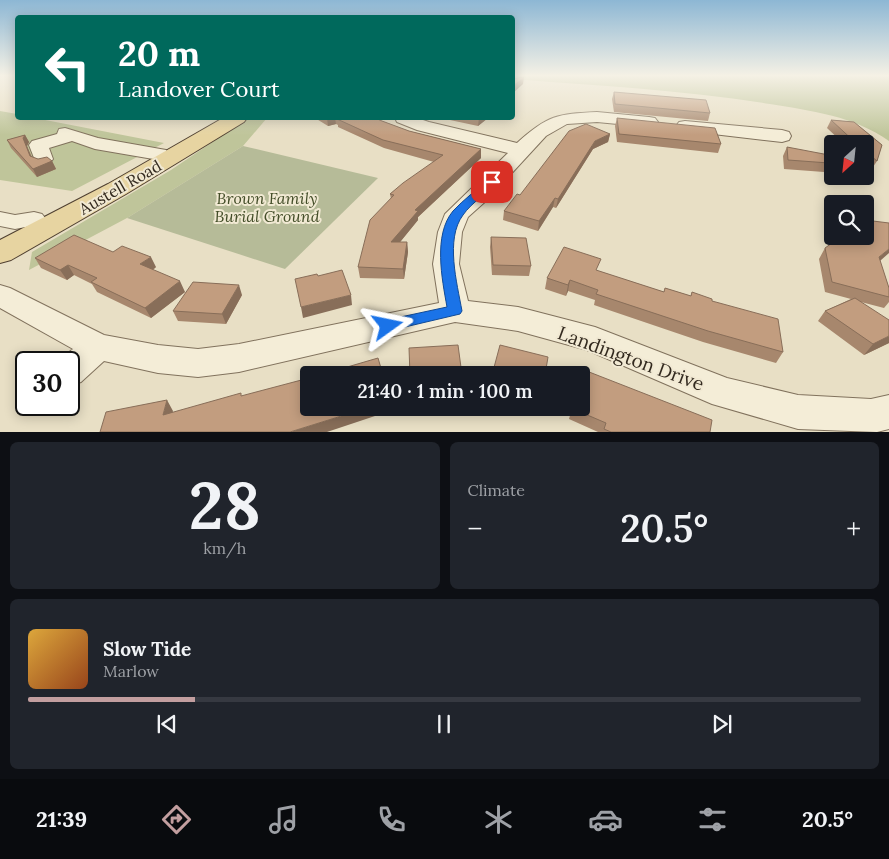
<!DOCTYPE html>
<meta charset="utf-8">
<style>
body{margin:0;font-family:Lora,serif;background:#20242c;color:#f1f3f6;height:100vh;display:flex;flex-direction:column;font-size:19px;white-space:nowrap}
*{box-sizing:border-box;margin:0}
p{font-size:16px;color:#9ea1a6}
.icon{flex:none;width:28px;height:28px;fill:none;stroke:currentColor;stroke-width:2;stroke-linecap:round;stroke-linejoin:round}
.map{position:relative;height:432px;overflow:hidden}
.sheet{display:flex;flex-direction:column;gap:10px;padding:10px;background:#0d0f14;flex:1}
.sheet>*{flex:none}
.banner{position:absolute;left:15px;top:15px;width:500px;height:105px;border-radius:5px;box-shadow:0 2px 12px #0003;background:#00695c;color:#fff;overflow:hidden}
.needle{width:32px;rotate:207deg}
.fabs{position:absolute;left:824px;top:135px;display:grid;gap:10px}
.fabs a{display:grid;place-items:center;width:50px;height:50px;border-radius:5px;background:#171b24;box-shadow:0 2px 12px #0003;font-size:25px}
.speed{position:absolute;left:15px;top:351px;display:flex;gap:10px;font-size:25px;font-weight:700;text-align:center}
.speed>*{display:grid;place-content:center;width:65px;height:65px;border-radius:50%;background:#171b24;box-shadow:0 2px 12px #0003;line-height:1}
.speed .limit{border:2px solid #111;border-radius:8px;background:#fff;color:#111}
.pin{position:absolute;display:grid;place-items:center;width:42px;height:42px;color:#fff;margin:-21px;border-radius:10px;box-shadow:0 2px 8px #0006}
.me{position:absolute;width:55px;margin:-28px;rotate:78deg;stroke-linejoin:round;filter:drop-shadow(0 0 4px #0008)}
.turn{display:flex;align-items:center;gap:18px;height:105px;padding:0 20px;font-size:22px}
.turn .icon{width:65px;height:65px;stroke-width:2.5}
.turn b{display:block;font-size:35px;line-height:42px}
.big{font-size:38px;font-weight:600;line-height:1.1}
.sheet .card{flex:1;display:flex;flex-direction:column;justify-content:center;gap:8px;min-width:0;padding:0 18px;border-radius:8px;background:#20242c}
.sheet .dial{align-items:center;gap:0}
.dial b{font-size:65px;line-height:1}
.song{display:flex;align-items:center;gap:15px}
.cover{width:60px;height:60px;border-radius:8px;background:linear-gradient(135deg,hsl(40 70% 55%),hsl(20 70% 35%))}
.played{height:5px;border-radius:2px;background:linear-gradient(90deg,#c29e9f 20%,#363941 20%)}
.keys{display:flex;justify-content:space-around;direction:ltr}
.heat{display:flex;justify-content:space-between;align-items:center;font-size:28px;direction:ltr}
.sheet .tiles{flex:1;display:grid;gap:10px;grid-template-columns:1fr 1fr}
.card:last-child{grid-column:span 2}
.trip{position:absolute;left:300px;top:366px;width:290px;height:50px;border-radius:5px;background:#171b24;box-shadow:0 2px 12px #0003;font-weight:600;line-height:50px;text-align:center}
.menu{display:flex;height:80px;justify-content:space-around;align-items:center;background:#090b0e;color:#9ea1a6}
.menu .icon{width:35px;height:35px}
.menu .selected{color:#c29e9f}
.menu b{font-size:22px;color:#f1f3f6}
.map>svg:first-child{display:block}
.green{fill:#bfc59a}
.cemetery{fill:#b6bb98}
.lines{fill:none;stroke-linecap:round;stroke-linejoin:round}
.minor-casing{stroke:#81725d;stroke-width:2}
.major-casing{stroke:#504031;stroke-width:2}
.minor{fill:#f4edd7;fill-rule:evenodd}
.major{fill:#e7d4a1;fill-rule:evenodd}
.wall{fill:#a7876d}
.shaded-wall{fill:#886e59}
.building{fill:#c29d7f;stroke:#886e59}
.route{fill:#1a73e8;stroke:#114b97}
.labels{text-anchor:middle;stroke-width:4;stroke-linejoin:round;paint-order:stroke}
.street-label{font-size:16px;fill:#332a1f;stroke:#f1e9d3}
.park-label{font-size:16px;font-style:italic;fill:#434d28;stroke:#f1e9d3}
.near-street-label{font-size:19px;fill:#332a1f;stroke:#f1e9d3}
</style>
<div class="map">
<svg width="889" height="432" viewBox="0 0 889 432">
<rect width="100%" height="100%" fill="#e8dfc5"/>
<path class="green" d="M512,75H847L889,77V141C854,116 812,111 770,104C685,90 599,86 513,79Z
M0,111L17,114L18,118H35L164,143L72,191L0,180Z
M248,118H267L243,146L127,218L29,270L32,252L171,170Z"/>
<path class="cemetery" d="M243,146L378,178L285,269L127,218Z"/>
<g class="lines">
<g class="minor-casing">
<path id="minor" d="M597,112L649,117L655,118L658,122L655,126L649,127L597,122L567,124L546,136L487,200L468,217L462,232L459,264L468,301L518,307L595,327L727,378L798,395L871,399L889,395V429L877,432L798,429L712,404L587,350L518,331L455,322L239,372L198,377L158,373L104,361L81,382L69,386V362H57L73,349L0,308V285L10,288L104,335L158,345L198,349L239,344L439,303L433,264L438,232L445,214L508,153L417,130L397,122L395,118H417L429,122L517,143C548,115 557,114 597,112Z
M685,121L782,130L789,132L791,136L789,140L782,142L679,130L676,126L679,122Z
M65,128L98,138L166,150L169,154L166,158L159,160L95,149L72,141L49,148L53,159L50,163L43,165L36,163L29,145L32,141L57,134L59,129Z
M0,212L15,215L34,212L42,214L46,219L42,224L15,229L0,226Z"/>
</g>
<g class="major-casing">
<path id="major" d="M223,118H247L244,122L126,194L11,260L0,263V240L108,184Z"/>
</g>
<use href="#minor" class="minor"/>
<use href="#major" class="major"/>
</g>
<path class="wall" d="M614,92L710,113L708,121L614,112L612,99Z
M315,118H375L382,121L409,131L481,149V158L418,217V220L400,242H407L408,252L404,279L360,278L358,267L391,199L390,194L434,162L384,148L338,127V125L336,124L328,126Z
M441,118H488L478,126L450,120Z
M617,118L721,144L718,153L617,142L615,126Z
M831,120L854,122L882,145L877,161L871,170L865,164V144H844L827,128Z
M610,134L608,142L593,149L556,208L553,207L538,231L503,220L504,211L520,195Z
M25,135L29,142L27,146L32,157L38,159L52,161L56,169L37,177L11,148L7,140Z
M787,147L829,163L824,172L784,169L783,156Z
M491,237L531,266L529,276L492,275L490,247Z
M825,248L880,261L889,288V302L884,308L861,302L889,343L864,355L818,321L825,311L851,299L825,292L819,259Z
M35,258L156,267L153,270L185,292L151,318L97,292L92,284L74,275L67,280L41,268Z
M598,271L664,292L665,288L691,296L692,292L712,301L783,352L776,363L703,342L594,305L595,300L568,291L566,296L545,289L547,278Z
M242,295L226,324L178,321L173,311Z
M519,408H539L538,413Z
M572,408L710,432H598L569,419Z"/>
<path class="shaded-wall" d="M524,77L523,84L512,94V87Z
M327,118H335L336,124L328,126Z
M479,118H488L478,126Z
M610,134L608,142L593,149L556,208L558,199L595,141Z
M25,135L29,142L27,146L34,164L30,156L23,138Z
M481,149V158L418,217V220L392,252L391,242L415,210Z
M52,161L56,169L37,177L33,169Z
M555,198L553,207L538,231L539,221Z
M407,242L408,252L404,279L403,269Z
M889,249V253L872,268L879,257Z
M151,257L156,267L145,275L140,264Z
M68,265L74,275L67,280L60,270Z
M570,280L568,291L566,296L568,285Z
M180,281L185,292L151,318L145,308Z
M239,285L242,295L226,324L222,314Z
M351,295L352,305L303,318L301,307Z
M889,336V343L864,355L873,344Z
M167,400L173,411L169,425L163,415Z
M367,408H392L393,410L327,432H290Z"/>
<path class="building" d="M524,77L512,87V79Z
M614,92L706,100L710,113L615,104Z
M338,118H375L382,121L409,131L481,149L415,210L418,211L391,242H407L403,269L358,267L370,220L394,195L390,194L403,183L443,155L383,140L337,119L339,118Z
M617,118L715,128L721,144L619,134Z
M831,120L854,122L882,145L877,161L865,151V144H857Z
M586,124L610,134L595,141L558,199L555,198L539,221L504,211L517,194L520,195L569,131Z
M25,135L23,138L30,156L38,159L47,157L52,161L33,169L7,140Z
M787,147L829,155V163L788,160Z
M865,220L889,223V249L879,257L889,288V297L832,282L825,248L842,236H865Z
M74,235L113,252L122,246L151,257L140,264L180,281L145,308L91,282L97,278L68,265L60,270L35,258Z
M491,237L526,238L531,266L493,265Z
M564,247L601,259L596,270L664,292L665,288L691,296L692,292L712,299V301L778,319L783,352L708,331L596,294L598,290L570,280L568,285L547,278Z
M342,270L351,295L301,307L295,279L317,274L318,276Z
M193,282L239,285L222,314L173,311Z
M855,298L889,320V336L873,344L825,311Z
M458,345L462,375H410L409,348Z
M500,345L548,357L545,375H492Z
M378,358L383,375H320Z
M584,370L712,420L710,432H611L604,429L606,423L571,408H581V378Z
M309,378V408H367L290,432H100L106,412L167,400L163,415L241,393V396Z"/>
<linearGradient id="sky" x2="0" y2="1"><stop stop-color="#8db7d4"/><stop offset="0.56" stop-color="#f5f1e5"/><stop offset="1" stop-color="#f5f1e5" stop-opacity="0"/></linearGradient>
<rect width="889" height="135" fill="url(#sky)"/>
<path class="route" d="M488,179H496L497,182C487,194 472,202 463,215C445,239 457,283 462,311L460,314L388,331L382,330L380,326L382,321L447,307C442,279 433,235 453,211C463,200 477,190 488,179Z"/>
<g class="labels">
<g class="street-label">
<text transform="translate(120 187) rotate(-30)" y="6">Austell Road</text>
</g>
<g class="park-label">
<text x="267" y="204">Brown Family<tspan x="267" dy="18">Burial Ground</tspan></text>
</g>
<g class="near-street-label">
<text transform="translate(631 358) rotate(20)" y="7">Landington Drive</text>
</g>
</g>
</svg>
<div class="fabs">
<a><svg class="needle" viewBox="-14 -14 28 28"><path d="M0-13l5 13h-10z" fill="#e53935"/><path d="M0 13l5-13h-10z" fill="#9ea1a6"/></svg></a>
<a><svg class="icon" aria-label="search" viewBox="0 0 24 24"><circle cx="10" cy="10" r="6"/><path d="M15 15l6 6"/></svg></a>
</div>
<div class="speed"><div class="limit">30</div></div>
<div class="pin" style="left:492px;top:182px;background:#d93025"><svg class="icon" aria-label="arrive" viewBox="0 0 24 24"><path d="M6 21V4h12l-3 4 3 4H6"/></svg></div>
<svg class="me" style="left:388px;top:326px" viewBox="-20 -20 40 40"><path d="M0-17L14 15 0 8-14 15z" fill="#1a73e8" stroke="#fff" stroke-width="4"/></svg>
<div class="trip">21:40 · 1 min · 100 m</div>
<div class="banner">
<div class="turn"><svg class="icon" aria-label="left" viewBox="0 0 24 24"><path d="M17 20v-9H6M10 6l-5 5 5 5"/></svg><div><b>20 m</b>Landover Court</div></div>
</div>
</div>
<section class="sheet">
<div class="tiles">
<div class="card dial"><b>28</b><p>km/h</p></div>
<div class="card"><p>Climate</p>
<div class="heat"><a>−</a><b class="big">20.5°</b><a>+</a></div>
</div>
<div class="card">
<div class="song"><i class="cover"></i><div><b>Slow Tide</b><p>Marlow</p></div></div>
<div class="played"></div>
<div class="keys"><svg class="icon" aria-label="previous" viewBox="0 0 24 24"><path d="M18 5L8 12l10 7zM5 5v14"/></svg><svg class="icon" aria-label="pause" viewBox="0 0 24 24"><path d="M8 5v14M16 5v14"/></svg><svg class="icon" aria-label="next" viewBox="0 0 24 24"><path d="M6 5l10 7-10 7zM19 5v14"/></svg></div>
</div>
</div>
</section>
<nav class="menu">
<b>21:39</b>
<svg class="icon selected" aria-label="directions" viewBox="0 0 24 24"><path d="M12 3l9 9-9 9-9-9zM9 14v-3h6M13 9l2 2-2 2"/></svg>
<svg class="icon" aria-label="music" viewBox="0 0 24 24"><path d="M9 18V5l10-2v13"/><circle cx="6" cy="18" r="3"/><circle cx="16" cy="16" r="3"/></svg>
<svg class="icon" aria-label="phone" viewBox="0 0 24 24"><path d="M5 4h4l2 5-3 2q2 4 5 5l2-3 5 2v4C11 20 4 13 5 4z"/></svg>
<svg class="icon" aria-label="climate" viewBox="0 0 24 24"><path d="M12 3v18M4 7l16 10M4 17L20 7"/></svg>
<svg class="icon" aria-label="car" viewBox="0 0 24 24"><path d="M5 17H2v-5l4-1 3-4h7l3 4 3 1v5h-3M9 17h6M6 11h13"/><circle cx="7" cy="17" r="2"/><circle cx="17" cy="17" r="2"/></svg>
<svg class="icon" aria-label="filters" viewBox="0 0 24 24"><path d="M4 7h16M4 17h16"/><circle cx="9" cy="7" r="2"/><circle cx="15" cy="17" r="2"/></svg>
<b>20.5°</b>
</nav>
